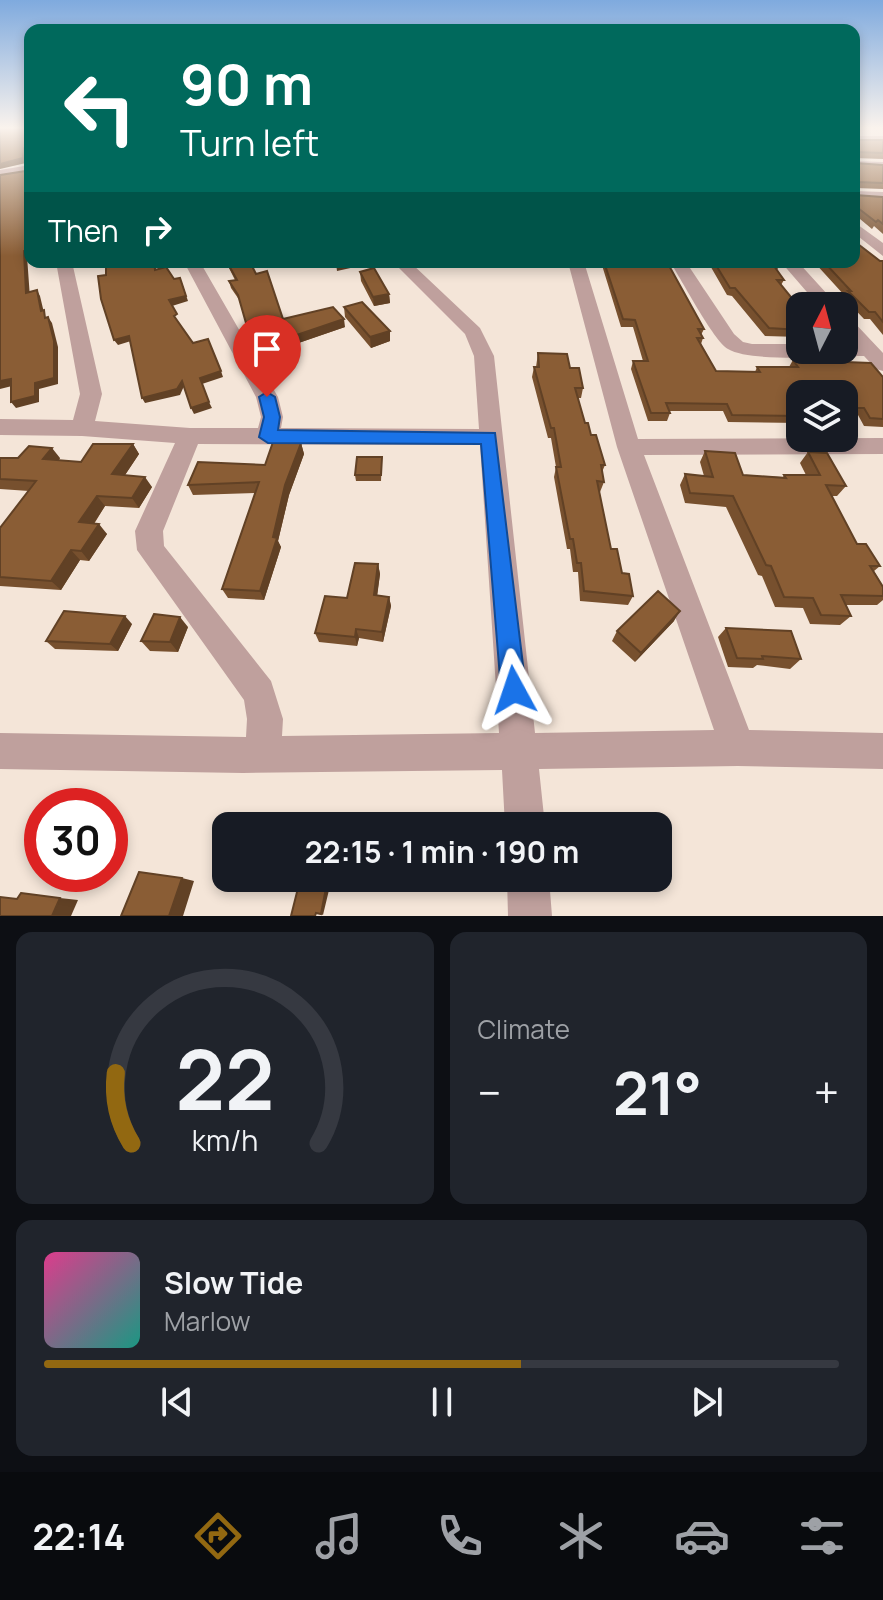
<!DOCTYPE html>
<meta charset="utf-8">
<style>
body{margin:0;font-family:Manrope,sans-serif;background:#20242c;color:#f1f3f6;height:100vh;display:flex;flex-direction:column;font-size:30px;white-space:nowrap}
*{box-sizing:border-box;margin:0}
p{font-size:26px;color:#9ea1a6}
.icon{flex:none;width:44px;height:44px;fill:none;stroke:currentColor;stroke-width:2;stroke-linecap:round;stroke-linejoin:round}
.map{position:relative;height:916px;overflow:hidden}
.sheet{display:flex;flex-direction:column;gap:16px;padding:16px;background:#0d0f14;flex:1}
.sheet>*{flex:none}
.hud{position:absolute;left:24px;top:24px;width:836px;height:244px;border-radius:16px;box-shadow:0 4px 12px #0003;background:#00695c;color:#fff;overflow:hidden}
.needle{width:52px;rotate:6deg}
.fabs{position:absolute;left:786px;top:292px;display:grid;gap:16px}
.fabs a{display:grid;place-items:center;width:72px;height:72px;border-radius:16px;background:#171b24;box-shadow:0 4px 12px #0003;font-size:40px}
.speed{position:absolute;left:24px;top:788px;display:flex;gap:16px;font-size:40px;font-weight:700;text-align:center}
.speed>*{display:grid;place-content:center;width:104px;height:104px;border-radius:50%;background:#171b24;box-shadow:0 4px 12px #0003;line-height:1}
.speed .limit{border:12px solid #d22;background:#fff;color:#111}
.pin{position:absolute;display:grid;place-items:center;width:68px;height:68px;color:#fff;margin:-82px -34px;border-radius:50% 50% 50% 0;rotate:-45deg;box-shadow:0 0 8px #0007}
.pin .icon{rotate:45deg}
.me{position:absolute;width:88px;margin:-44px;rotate:355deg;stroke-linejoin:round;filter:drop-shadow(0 0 6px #0008)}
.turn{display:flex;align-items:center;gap:28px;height:168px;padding:0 24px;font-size:36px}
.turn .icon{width:104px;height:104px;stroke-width:2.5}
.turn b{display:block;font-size:56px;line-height:68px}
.then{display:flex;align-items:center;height:76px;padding:0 24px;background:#0003;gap:16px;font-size:30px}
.big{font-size:60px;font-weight:700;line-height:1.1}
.sheet .tile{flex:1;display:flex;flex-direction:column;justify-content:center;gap:12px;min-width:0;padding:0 28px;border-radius:16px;background:#20242c}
.sheet .dial{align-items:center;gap:0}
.dial svg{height:208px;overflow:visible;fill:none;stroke:#363941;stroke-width:7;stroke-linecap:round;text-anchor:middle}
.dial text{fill:#f1f3f6;stroke:none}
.song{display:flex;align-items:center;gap:24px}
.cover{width:96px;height:96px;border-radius:12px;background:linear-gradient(135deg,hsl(330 70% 55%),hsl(170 70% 35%))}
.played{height:8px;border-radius:4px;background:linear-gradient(90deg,#926811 60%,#363941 60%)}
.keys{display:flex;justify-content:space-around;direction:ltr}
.heat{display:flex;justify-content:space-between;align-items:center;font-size:44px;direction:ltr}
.sheet .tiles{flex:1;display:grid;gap:16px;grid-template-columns:1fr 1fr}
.tile:last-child{grid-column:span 2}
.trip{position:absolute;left:212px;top:812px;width:460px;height:80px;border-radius:16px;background:#171b24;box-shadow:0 4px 12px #0003;font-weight:700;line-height:80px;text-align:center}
.tab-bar{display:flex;height:128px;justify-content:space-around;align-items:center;background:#090b0e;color:#9ea1a6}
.tab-bar .icon{width:56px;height:56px}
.tab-bar .selected{color:#926811}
.tab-bar b{font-size:36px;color:#f1f3f6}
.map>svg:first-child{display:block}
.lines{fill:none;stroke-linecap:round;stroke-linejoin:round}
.minor{fill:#bfa09d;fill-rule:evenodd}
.wall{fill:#77502e}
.shaded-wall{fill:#614125}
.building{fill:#8a5d35;stroke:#614125;stroke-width:2}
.route{fill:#1a73e8;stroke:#114b97;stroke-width:2}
</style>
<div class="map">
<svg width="883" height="916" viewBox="0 0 883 916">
<rect width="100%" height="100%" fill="#f4e5d8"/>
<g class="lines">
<path class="minor" d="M854,136H883V142H854Z
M854,161L883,162V168L854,167Z
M30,165V173L0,178V170Z
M854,191L883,192V200L854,199Z
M854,222L883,243V256L854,233Z
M56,262H72L102,394L95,421L190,428H258L261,417L256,397L184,262H200L278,397L283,417L281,428L479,429L474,356L465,334L393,262H410L480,328L494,356L535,733L714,730L617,447L568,262H584L638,439L883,438V454L644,455L749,730L883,733V769L738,766L539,769L545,826H505L502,770L243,773L0,769V733L246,737L247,719L244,700L137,550L135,531L175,443L82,436L0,435V419L73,420L80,394ZM198,444L480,445L499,733L282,736L283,719L271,681L164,546L163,531Z
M670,262H686L734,334L743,342L752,344H800V350H844V344H854L844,333V317L850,318L883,353V371L876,369L864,356C835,356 751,363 728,349C713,340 682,280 670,262Z
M781,262H798L838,306H819Z
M507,878H549L552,916H508Z"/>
</g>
<path class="wall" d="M854,140H883V159L854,158L855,163L883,165V189L855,188V195L883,197V234L874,226L872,229L854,214Z
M883,261V335L870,319H864L844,298L845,296L814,262Z
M226,262L283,319L345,327L281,349L268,326L248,330L240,301L231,288L229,281L235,280Z
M601,262H667L704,329L701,335L703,338L701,344L716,371L755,372L757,367H789L793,360L883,377V427L864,426L858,415H844V394H800V423L728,422L723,411H669L670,413L667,421H648L631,369L633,361H643L633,327H621Z
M708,262H775L779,266L777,270L784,280L781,285L800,308V337L765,336L732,296L727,295Z
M360,272L389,294L390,303L374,306L361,281Z
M344,307L390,331V341L371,348L345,317Z
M538,353L570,368L583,388L581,398H578L585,423L605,465L602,472L604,482L600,492H599L611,549L633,596L628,605L580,601L578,572H573L570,549H567L554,477L556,467L551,438H548L532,377L534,367H536Z
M301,443L304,454L289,495L278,541L281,547L264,600L228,598L222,589L255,493L193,495L188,485L265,465Z
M133,444L139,454L125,475L152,487L139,508L105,506L94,524L107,534L89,561L80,560L61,590L0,586V528L29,491L0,489V458H60L59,460L81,462Z
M705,451L743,475L783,477L784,475H806L800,463L808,452L846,486L837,496H832L857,544L880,566L874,571L883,587V600L877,605H846L851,616L840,625L810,624L803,608L775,607L762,576L758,575L726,507L685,503L680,485L685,474L704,476L700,462Z
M382,457L381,481H356L355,475Z
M378,564L380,574L377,595L389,597L391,606L383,642L359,638L357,646L319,642L315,633Z
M674,621L635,662L612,641L617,631Z
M132,624L118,651L55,649L46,641Z
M188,627L178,652L150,651L141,641Z
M726,628L801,659L790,669L757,665L753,668L728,667L718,637Z"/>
<path class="shaded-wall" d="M30,147V152H26V163L0,169V164L24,148Z
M30,249V256H27L30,298L26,293L24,251Z
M340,262H354L355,267L337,271L336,263Z
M182,283L188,301L172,306L169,300Z
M37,290L40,296L45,317L41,311Z
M389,294L390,303L374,306L373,297Z
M48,317L52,323L58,347V384L39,389V402L16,408L11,402L35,383Z
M266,319L268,326L248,330L246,323Z
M344,319L345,327L281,349L279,341Z
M390,331V341L371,348L370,337Z
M129,336L131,341L118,345L114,340Z
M221,371L223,377L202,384L200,378Z
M11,379L16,385L0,389V381Z
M182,381L184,386L180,395L145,403L142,398Z
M209,402L212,408L194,414L191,408Z
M301,443L304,454L289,495L278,541L281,547L264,600L260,591L285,485Z
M133,444L139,454L119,484L112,474Z
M52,448L60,458L51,470L43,459Z
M145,477L152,487L139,508L132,498Z
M97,496L105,506L88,532L79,522Z
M99,524L107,534L89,561L81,551Z
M71,550L80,560L61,590L51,581Z
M378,564L380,574L376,605L374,595Z
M389,597L391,606L383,642L382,632Z
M680,611L674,621L635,662L641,653Z
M125,616L132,624L118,651L110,644Z
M180,617L188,627L178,652L170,642Z
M356,629L359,638L357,646L355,637Z
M182,878L194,881L183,916H169Z
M326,888L329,890L323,915L321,914Z
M60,898L78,900L71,916H52Z"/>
<path class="building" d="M0,128H30V147L24,148L23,158L0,164Z
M854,140H883V153L857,152L854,155Z
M854,156L855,163L883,165V183L857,182L854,185L855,195L883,197V224L878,220L876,222L854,205Z
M26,171L28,180H30V249L24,251L26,293L37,290L41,311L44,310L45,318L48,317L54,341V378L35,383V396L11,402V379L0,381V175Z
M854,241L880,261H883V322L875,312H869L848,291H851L824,262H854Z
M106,262H154L155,270L166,267L174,279L180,278L186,296L169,300L177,314L174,316L193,343L208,339L221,371L200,378L209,402L191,408L182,381L177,389L142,398L129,336L114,340L101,299L98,276L106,275Z
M227,262H250L256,274L267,271L283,319L333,307L344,319L279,341L266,319L246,323L238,295L229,281L237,280Z
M604,262H667L704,329H698L703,338H697L716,371L760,372L757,367H798L793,360L871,363L883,377V419L870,418L864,408H844V394H800V416L732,415L727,404L666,403L670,413H651L633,361H648L635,320L623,319Z
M714,262H775L779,266H774L784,280H777L800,308V330L769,328L735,288H730Z
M374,268L389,294L373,297L360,272Z
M362,302L390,331L370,337L344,307Z
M538,353L567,354L570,368H579L583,388H575L585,423H588L591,435H596L605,465H601L604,482L597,481L611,549H617L622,573L629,574L633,596L584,591L581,563H577L573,539H570L556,467H561L554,428H551L534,367H539Z
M273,442L301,443L285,485L273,537L277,538L260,591L222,589L259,482L188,485L198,462L265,465Z
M93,444H133L112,474L145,477L132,498L97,496L79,522L99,524L81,551L71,550L51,581L0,577V528L36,481L0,479V458H18L29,446L52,448L43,459L81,462Z
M705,451L735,453L743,475L786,478L784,475H820L808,452L827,453L846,486L826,485L857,544H866L880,566H870L883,587V596L841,595L851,616L821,615L813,598L784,597L771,566L766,565L733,496L690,493L685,474L713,477Z
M357,457H382L381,475H355Z
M355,563L378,564L374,595L389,597L382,632L356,629L355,637L315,633L325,596L347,598Z
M658,591L680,611L641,653L617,631Z
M64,611L125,616L110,644L46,641Z
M154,614L180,617L170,642L141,641Z
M726,628L791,631L801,659L762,656L763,659L737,658Z
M139,872L182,878L169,916H121Z
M299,884L326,888L321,914L316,913L315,916H291Z
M21,893L60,898L52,916H0V897L17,899Z"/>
<linearGradient id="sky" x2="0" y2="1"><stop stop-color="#7faade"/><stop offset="0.5" stop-color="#faf3ed"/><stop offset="1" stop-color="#faf3ed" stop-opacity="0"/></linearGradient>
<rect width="883" height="256" fill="url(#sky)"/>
<path class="route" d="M267,392L275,397L280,417L278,430L495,433L526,690L523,699L514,703L505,699L501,690L481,444L268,443L259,437L264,417L259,397Z"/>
</svg>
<div class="fabs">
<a><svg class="needle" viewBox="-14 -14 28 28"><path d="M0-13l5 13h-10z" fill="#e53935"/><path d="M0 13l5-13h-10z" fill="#9ea1a6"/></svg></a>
<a><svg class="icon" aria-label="layers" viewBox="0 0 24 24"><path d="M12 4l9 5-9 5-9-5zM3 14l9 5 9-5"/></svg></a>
</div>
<div class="speed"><div class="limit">30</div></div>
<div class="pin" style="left:267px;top:397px;background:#d93025"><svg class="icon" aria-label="arrive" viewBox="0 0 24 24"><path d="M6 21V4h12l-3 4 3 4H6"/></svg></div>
<svg class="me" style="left:514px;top:690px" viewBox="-20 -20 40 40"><path d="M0-17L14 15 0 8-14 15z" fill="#1a73e8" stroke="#fff" stroke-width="4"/></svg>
<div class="trip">22:15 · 1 min · 190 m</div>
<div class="hud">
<div class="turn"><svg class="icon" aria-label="left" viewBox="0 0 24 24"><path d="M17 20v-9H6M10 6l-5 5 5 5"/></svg><div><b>90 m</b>Turn left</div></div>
<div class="then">Then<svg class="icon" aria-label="right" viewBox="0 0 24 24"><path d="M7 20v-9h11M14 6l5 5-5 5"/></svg></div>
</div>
</div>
<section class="sheet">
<div class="tiles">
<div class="tile dial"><svg viewBox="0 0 100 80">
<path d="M14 69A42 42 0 1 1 86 69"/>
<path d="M14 69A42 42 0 0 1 8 42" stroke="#926811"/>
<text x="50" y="56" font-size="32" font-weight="700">22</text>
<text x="50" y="72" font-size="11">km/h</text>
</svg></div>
<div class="tile"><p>Climate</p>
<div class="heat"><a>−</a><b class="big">21°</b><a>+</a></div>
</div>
<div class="tile">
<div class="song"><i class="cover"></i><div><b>Slow Tide</b><p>Marlow</p></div></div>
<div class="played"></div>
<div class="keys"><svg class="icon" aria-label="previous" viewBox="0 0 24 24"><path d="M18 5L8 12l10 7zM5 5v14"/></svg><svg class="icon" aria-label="pause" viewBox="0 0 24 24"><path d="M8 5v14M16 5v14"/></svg><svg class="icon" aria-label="next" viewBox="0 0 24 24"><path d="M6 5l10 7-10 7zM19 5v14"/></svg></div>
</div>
</div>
</section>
<nav class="tab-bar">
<b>22:14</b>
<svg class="icon selected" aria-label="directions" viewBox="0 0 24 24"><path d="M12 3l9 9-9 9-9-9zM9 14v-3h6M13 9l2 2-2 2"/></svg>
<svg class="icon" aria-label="music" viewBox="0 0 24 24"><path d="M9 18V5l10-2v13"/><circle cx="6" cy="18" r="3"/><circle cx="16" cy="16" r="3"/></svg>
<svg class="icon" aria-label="phone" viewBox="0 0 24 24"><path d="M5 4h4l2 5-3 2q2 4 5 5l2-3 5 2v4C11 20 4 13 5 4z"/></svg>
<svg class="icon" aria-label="climate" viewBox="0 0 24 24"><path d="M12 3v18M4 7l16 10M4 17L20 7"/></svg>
<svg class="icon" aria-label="car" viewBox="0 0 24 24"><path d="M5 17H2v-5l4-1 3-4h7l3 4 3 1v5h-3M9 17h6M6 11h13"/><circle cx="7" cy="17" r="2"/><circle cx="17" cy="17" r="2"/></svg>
<svg class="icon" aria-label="filters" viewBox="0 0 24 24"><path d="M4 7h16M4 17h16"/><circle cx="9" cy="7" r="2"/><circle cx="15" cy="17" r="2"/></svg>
</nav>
